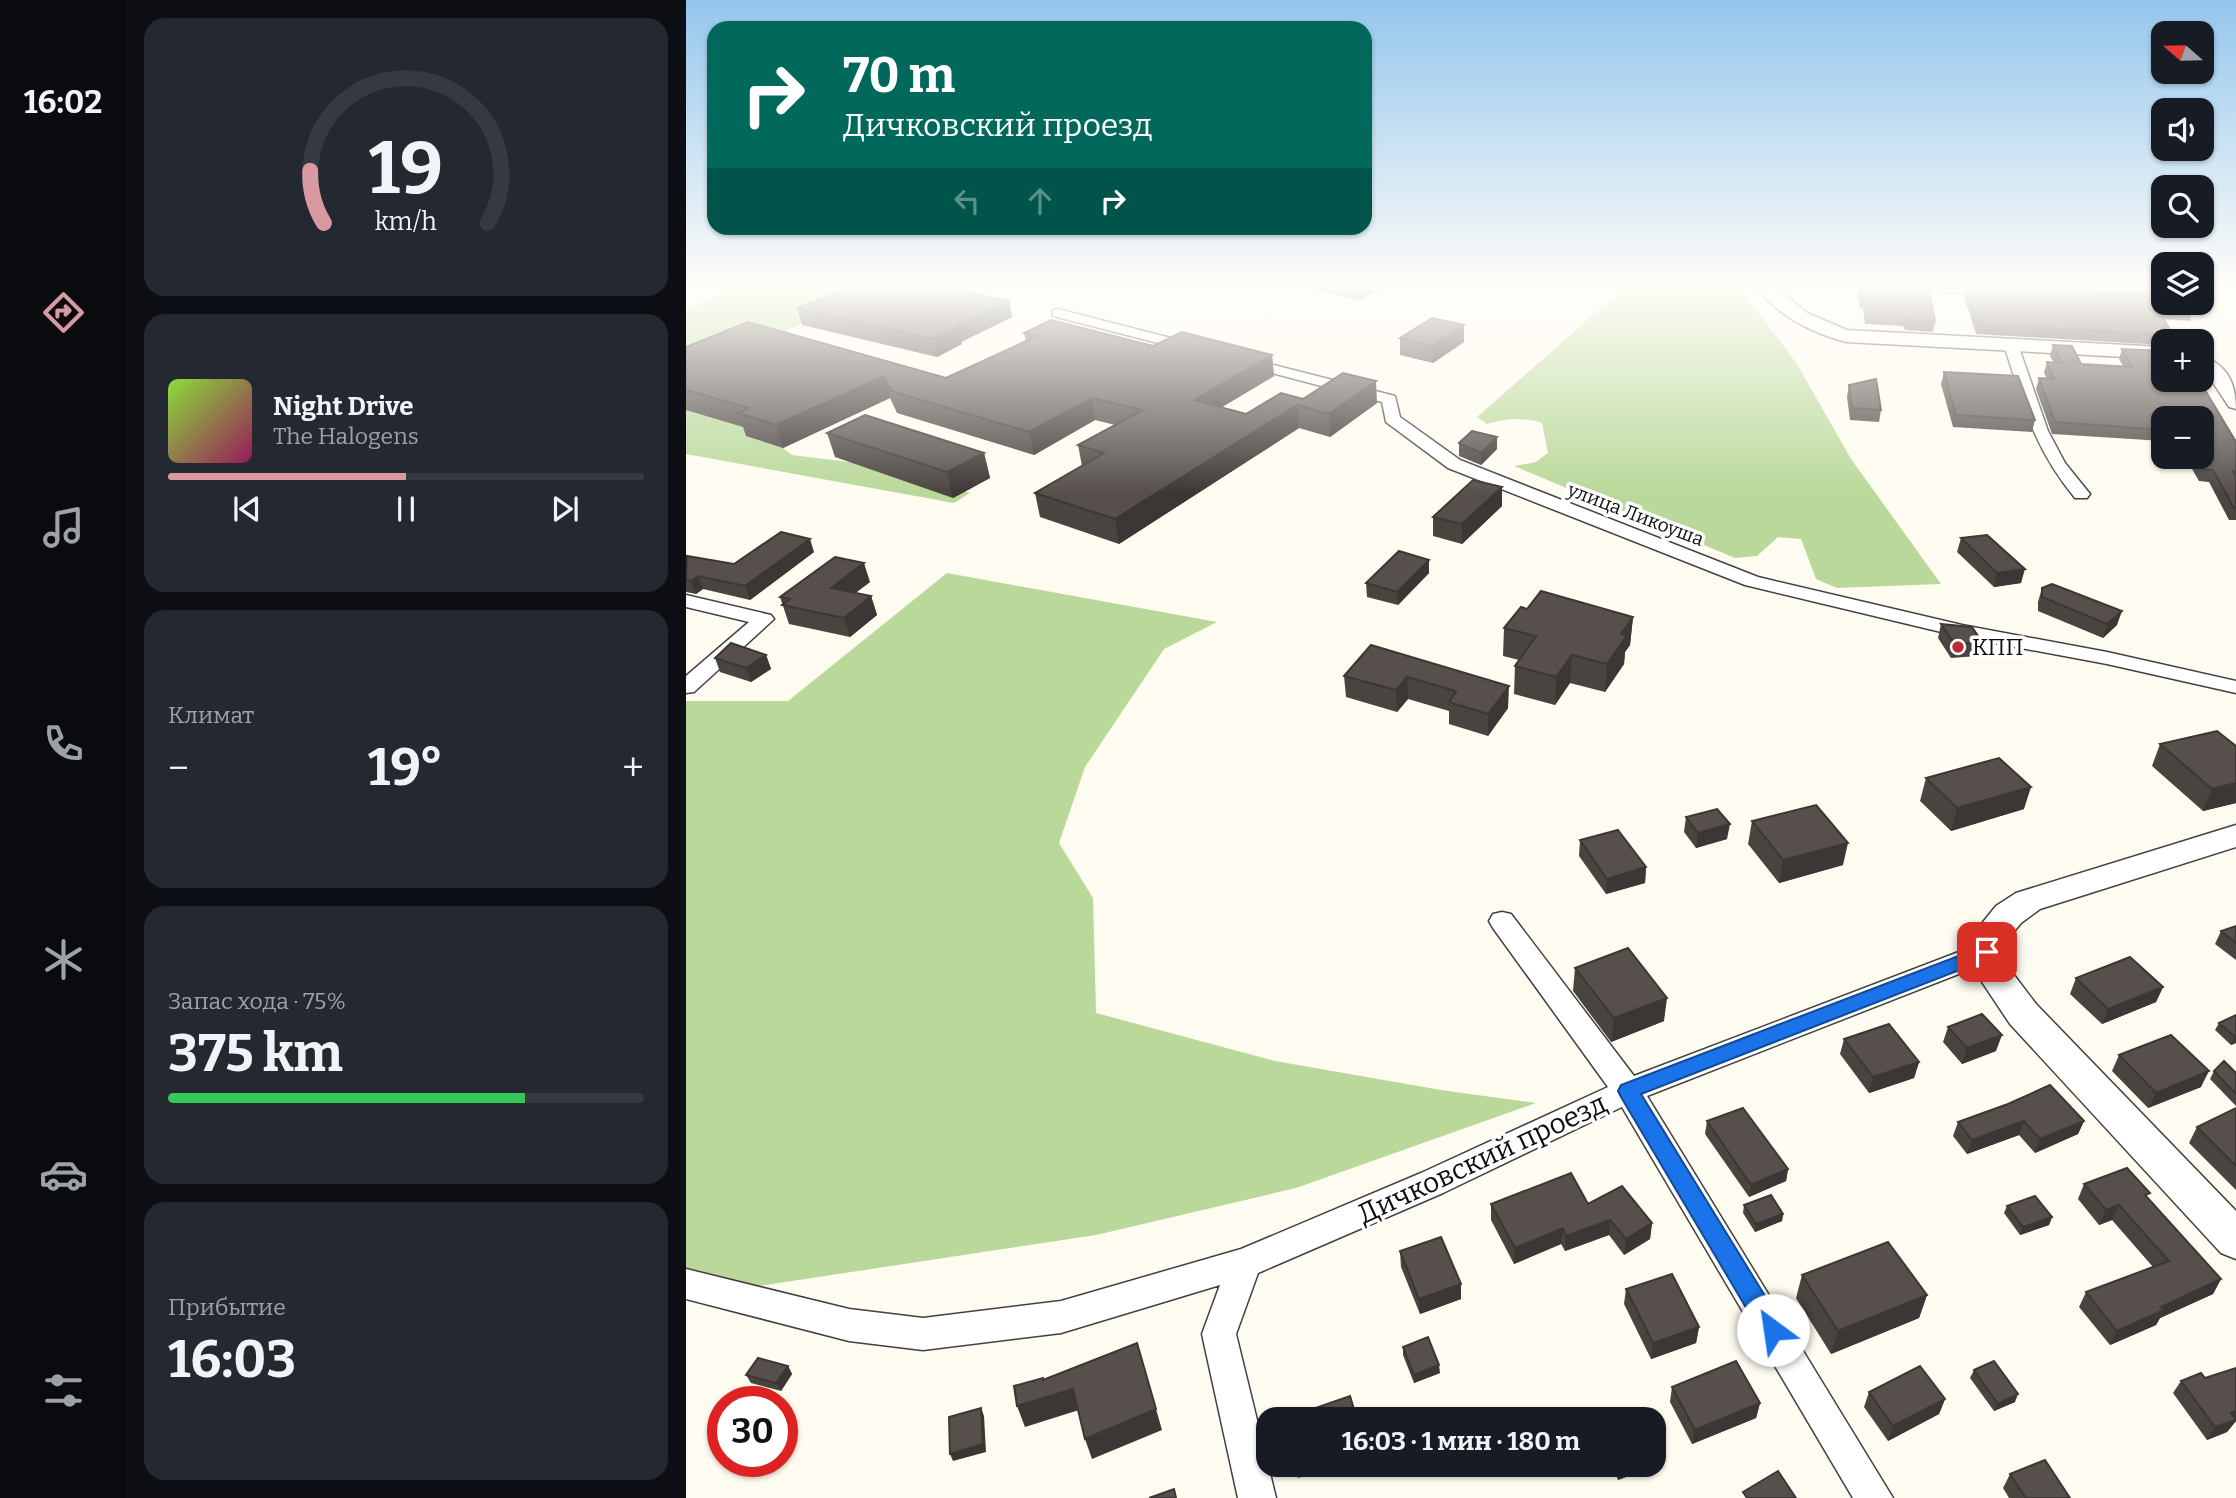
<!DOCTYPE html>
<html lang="ru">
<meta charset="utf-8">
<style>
body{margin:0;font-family:Bitter,serif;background:#242831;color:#f1f3f6;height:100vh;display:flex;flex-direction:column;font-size:26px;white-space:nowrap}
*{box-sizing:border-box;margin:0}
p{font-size:23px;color:#9ea1a6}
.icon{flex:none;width:38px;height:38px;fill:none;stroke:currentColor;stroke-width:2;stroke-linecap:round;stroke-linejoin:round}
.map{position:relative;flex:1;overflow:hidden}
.sheet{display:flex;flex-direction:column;gap:18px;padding:18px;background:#0d0f14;width:560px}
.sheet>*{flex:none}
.top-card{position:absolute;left:21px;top:21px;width:665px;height:214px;border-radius:21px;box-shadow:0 2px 5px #0004;background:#00695c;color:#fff;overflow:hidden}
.needle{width:46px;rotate:290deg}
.controls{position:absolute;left:1465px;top:21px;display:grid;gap:14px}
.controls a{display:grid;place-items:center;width:63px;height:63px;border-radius:14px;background:#171b24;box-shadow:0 2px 5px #0004;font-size:35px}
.speed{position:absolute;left:21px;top:1386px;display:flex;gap:14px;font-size:35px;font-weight:700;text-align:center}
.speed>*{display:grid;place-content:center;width:91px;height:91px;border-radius:50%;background:#171b24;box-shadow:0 2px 5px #0004;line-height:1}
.speed .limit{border:10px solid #d22;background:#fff;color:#111}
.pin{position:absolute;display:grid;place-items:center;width:60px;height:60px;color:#fff;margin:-30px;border-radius:14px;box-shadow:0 4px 10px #0006}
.me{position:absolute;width:77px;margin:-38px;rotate:329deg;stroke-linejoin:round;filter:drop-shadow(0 0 5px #0008)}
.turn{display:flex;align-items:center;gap:24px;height:147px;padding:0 21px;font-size:32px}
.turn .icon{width:91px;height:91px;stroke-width:2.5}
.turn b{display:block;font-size:49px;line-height:60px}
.lanes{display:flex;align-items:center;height:66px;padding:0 21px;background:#0003;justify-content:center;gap:35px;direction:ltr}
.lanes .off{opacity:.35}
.big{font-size:52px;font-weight:700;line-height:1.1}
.sheet .card{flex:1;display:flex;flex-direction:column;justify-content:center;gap:10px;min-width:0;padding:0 24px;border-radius:21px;background:#242831}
.sheet .dial{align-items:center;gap:0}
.dial svg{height:182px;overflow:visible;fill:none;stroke:#363941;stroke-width:7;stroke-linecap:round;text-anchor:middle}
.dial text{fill:#f1f3f6;stroke:none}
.song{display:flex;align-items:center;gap:21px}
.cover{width:84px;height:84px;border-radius:10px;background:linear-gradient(135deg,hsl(90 70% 55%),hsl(330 70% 35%))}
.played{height:7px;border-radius:4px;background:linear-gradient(90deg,#d899a1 50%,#363941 50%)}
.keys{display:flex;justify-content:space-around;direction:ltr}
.heat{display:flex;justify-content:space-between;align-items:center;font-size:38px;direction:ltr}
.charge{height:10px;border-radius:5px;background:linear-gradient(90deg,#34c759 75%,#363941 0)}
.trip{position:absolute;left:570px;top:1407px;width:410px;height:70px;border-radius:21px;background:#171b24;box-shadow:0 2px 5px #0004;font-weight:700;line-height:70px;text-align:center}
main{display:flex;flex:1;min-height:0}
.menu{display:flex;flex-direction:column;width:126px;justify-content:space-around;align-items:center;background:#090b0e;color:#9ea1a6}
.menu .icon{width:49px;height:49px}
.menu .active{color:#d899a1}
.menu b{font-size:32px;color:#f1f3f6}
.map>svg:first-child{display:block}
.forest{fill:#b9d89a}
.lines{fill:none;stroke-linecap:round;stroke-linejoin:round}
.minor-casing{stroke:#414141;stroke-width:3}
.tertiary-casing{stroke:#414141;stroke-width:3}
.minor{fill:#fff;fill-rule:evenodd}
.tertiary{fill:#fff;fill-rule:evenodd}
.wall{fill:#4a4440}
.shaded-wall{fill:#3c3734}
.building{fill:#564f4b;stroke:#3c3734;stroke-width:2}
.route{fill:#1a73e8;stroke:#114b97;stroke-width:2}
.poi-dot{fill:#ba2b39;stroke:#fff;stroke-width:2.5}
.labels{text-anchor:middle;stroke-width:7;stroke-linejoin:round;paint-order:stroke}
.far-street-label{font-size:19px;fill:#0e0e0e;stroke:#fff}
.poi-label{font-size:23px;fill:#0e0e0e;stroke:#fff;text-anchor:start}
.near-street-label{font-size:28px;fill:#0e0e0e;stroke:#fff}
</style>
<main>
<nav class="menu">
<b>16:02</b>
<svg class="icon active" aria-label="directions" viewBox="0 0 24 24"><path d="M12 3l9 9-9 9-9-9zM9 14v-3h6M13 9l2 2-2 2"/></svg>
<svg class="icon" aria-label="music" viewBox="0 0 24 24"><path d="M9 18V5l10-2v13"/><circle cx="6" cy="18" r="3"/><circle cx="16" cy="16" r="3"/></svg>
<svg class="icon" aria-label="phone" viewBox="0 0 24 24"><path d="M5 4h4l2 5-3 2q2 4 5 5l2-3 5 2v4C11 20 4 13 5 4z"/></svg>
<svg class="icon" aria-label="climate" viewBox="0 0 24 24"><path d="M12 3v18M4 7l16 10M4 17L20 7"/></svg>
<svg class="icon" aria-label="car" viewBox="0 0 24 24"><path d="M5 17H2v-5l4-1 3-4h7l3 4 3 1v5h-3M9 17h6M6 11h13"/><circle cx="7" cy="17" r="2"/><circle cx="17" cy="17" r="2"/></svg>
<svg class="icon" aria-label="filters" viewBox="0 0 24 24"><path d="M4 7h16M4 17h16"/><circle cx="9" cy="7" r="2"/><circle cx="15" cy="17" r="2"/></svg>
</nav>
<section class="sheet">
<div class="card dial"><svg viewBox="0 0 100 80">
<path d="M14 69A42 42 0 1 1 86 69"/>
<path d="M14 69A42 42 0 0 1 8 46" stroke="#d899a1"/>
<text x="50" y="56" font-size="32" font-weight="700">19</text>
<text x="50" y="72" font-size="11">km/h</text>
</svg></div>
<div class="card">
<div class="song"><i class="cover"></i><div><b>Night Drive</b><p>The Halogens</p></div></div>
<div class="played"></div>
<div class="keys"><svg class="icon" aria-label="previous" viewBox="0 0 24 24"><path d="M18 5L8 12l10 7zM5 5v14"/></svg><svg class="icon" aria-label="pause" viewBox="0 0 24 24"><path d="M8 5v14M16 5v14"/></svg><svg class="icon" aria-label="next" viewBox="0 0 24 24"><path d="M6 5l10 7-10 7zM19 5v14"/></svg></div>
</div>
<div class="card"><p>Климат</p>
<div class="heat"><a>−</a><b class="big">19°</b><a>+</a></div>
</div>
<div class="card"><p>Запас хода · 75%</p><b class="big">375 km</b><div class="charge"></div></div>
<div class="card"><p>Прибытие</p><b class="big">16:03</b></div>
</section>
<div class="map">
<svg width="1550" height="1498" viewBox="0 0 1550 1498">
<rect width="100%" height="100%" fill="#fefbf0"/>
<path class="forest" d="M54,285H211L0,371V310Z
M941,285H1052L1111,364L1165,459L1255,584L1151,588L1130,579L1115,539L1092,537L1071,556L1049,558L828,466L850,462L862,453L856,423C836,417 821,418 801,424L791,417Z
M121,395L97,448L106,455L203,467L284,493L268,503L0,454V405Z
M261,573L531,622L478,649L399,767L373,843L407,898L410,1013L589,1061L755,1090L850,1103L610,1188L410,1235L0,1297V701H102Z"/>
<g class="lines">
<g class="minor-casing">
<path id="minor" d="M1172,285C1193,284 1305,281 1316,290L1309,294L1179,289Z
M372,309L512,345L514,348L507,352L367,316V310Z
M1325,341L1332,345L1362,431L1379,463L1404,494L1401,498H1389C1347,447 1338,406 1318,345Z
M557,357L709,396L714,417L774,460L1072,577L1276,625L1421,652L1550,681V693L1421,664L1276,637L1059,585L762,468L700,422L696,402L552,364L550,361Z
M0,595L85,615L88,619L8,692L0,693V676L63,622L0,607Z
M816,912L825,914L948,1076L1291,945L1301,942L1311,945L1314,952L1311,959L961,1096L1207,1498H1167L936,1107L757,1193L572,1273L550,1334L590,1498H552L516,1334L534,1285L375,1333L237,1350L163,1341L0,1299V1269L163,1309L237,1318L375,1301L555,1249L735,1173L922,1087L807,928L803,921L807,914Z"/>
</g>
<g class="tertiary-casing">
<path id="tertiary" d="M1070,285H1088L1121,313L1161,330L1477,347V359L1160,342C1126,333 1089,315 1070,285Z
M1516,357C1542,364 1550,385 1550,409L1543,407L1522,375L1516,371Z
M1550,825V847L1354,909L1335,923L1321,940L1320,954L1328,975L1350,1004L1550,1211V1259L1535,1253L1324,1024L1296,982L1285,954L1286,940L1293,927L1310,906L1330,893Z"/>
</g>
<use href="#minor" class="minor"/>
<use href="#tertiary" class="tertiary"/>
</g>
<path class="wall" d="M607,285H695V288L674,300Z
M1170,285H1242L1249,322L1247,332L1219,330L1217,326L1179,324L1177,308H1174Z
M1327,285H1477V290Z
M1280,286L1507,311L1504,321L1478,319L1491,341H1477V345L1290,334L1278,296Z
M323,301L326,317L275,342L276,344L251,357L116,325L111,308Z
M778,325V342L747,363L714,355V338Z
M338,333L467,346L586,355L588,376L536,407L560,414L617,399L691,403L644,437L613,428L433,544L354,517L349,493L396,466L392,445L429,425L409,420L348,455L211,413L204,398L97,448L60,436L57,427L0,410V347L260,378L340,341Z
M1367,345L1395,364L1437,366L1433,359L1436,349L1550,442V520H1543L1523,482L1513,481L1499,457H1516V418H1477V441L1366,434L1350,389L1353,378L1361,379L1358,373L1361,362L1368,363L1364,356Z
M1258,372L1349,420L1346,432L1267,427L1255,384Z
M1163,385L1195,410L1193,422L1164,420L1161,397Z
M141,433L298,453L304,478L267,498L149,457Z
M773,443L811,449L795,465L773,456Z
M816,487V506L776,544L747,536V517Z
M1275,538L1335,583L1308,587L1271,552Z
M128,552L64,600L17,589L10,594L0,592V557L48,564Z
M743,573L712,605L681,597L680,583Z
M184,582L169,593L185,596L191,615L164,637L103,624L94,597Z
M1356,588L1431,625L1417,638L1352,611V602Z
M841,609L947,617L944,645L939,652L938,664L919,692L884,683L869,705L828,694L829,666L833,660L817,656L818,628Z
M1255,624L1296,642L1292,656L1265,658L1252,638Z
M685,645L822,708L802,736L763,724V711L722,699L711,712L660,697L658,676Z
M80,655L85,669L65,682L34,672L29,658Z
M1474,744L1550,746V803L1517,811L1466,766Z
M1240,778L1338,809L1265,831L1234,801Z
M1000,817L1041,839L1010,848L998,832Z
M1066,821L1157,865L1093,883L1062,844Z
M894,840L960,867L959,883L920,894L893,856Z
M1550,926V960L1529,944L1535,931Z
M889,968L978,1021L925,1042L887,991Z
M1390,978L1477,987L1470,1002L1416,1024L1384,994Z
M1550,1015V1043L1545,1045L1529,1030L1533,1023Z
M1262,1027L1310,1051L1276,1064L1257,1042Z
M1158,1039L1233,1062L1228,1078L1183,1093L1154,1054Z
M1433,1055L1515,1087L1462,1108L1426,1071Z
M1528,1071L1550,1073V1106L1524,1079Z
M1550,1108V1190L1503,1143L1511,1127Z
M1021,1121L1102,1169L1100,1181L1063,1197L1019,1134Z
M1398,1121L1392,1134L1349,1153L1333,1135L1281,1154L1267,1136L1272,1122Z
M1398,1184L1462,1198L1535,1279L1527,1294L1474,1318L1470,1325L1424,1345L1393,1307L1400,1292L1467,1267L1426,1220L1413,1225L1392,1199Z
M805,1204H902L966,1223L964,1239L938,1255L923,1235L879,1251L875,1244L828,1264L805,1220Z
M1058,1205L1097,1214L1096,1221L1069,1232L1057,1213Z
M1321,1206L1366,1217L1363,1225L1334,1235L1318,1213Z
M714,1251L775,1299L734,1314L715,1267Z
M1116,1275L1241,1295L1233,1318L1145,1354L1110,1298Z
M940,1289L1013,1327L1010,1343L965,1359L938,1304Z
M717,1347L754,1373L728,1383L717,1355Z
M102,1366L106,1374L95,1391L65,1383L60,1375Z
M1550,1368V1421L1541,1432L1521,1440L1487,1393L1495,1381L1519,1378Z
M1288,1370L1329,1402L1308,1411L1284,1378Z
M986,1387L1074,1403L1070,1418L1006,1444L984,1402Z
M1183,1392L1259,1399L1253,1414L1202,1441L1178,1407Z
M926,1465H962L961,1469L932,1480Z
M1324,1474L1384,1498H1323L1317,1488Z"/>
<path class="shaded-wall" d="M674,285H695V288L674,300Z
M323,301L326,317L275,342L276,344L251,357L247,339L269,326Z
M778,325V342L747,363L746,346Z
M586,355L588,376L511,422L508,400Z
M198,376L204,398L97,448L90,425Z
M690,381L691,403L644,437L643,414Z
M406,398L409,420L348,455L343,432Z
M611,405L613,428L433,544L429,519Z
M811,437V449L795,465V453Z
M298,453L304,478L267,498L261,472Z
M816,487V506L776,544V524Z
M124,539L128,552L64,600L59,586Z
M743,560V573L712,605L711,592Z
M178,563L184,582L151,607L145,588Z
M1339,569L1335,583L1308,587L1311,573Z
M12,576L17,589L10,594L5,581Z
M185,596L191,615L164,637L158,618Z
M1436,611L1431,625L1417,638L1421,624Z
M947,617L944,645L939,652L938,664L919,692L921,664L935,634Z
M80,655L85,669L65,682L60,668Z
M886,655L884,683L869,705L870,677Z
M721,677L722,699L711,712L710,690Z
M823,686L822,708L802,736V714Z
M1550,783V803L1517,811L1526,789Z
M1345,787L1338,809L1265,831L1271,808Z
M1044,824L1041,839L1010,848L1012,833Z
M1162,843L1157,865L1093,883L1097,860Z
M960,867L959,883L920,894L921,879Z
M1477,987L1470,1002L1416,1024L1422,1009Z
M981,998L978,1021L925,1042L928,1018Z
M1316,1035L1310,1051L1276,1064L1281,1048Z
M1550,1036V1043L1545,1045L1549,1037Z
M1233,1062L1228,1078L1183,1093L1187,1077Z
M1523,1071L1515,1087L1462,1108L1470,1093Z
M1338,1121L1333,1135L1281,1154L1286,1140Z
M1398,1121L1392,1134L1349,1153L1354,1139Z
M1102,1169L1100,1181L1063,1197L1065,1185Z
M1433,1205L1426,1220L1413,1225L1420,1210Z
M1097,1214L1096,1221L1069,1232L1070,1224Z
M1366,1217L1363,1225L1334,1235L1337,1227Z
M924,1220L923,1235L879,1251L880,1236Z
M966,1223L964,1239L938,1255L940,1239Z
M877,1228L875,1244L828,1264L829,1248Z
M1535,1279L1527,1294L1474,1318L1470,1325L1424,1345L1431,1331L1475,1307Z
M775,1284V1299L734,1314L733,1299Z
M1241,1295L1233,1318L1145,1354L1152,1331Z
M1013,1327L1010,1343L965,1359L967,1343Z
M753,1365L754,1373L728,1383V1375Z
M102,1366L106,1374L95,1391L90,1383Z
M387,1389L393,1410L339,1427L331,1406Z
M1332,1394L1329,1402L1308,1411L1312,1404Z
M1259,1399L1253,1414L1202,1441L1207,1426Z
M1074,1403L1070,1418L1006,1444L1009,1430Z
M295,1408L298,1416L300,1452L267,1461L264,1454Z
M470,1409L476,1430L406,1459L399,1439Z
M1550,1411V1421L1541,1432L1521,1440L1529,1427L1545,1413Z
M610,1465H648L612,1478Z
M934,1465H962L961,1469L932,1480Z"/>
<path class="building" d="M171,285H251L323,301L269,326L272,327L247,339L111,308Z
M1173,285H1242L1249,322L1221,320L1219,316L1181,314L1178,298H1175Z
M1280,286L1477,294V303H1503L1507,311L1471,308L1491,341H1481L1482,335L1292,324Z
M746,318L778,325L746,346L714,338Z
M365,320L467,346L496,332L586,355L508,400L560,414L595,393L617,399L657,373L690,381L643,414L611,405L429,519L349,493L418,453L392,445L457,410L406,398L343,432L205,391L198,376L90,425L52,413L63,408L0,390V347L62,322L260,378L351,336L338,333Z
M1367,345L1386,346L1395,364L1446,367L1436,349L1477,351V380H1513L1550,442V472L1547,471L1550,477V508H1548L1527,470H1517L1510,457H1516V418H1477V430L1369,422L1353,378L1368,379L1361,362L1376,363Z
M1258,372L1332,376L1349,420L1270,415Z
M1190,379L1195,410L1166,408L1163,385Z
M179,415L298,453L261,472L141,433Z
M786,431L811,437L795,453L773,443Z
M787,480L816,487L776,524L747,517Z
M95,532L124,539L59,586L12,576L5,581L0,580L1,556L48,564Z
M1301,535L1339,569L1311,573L1275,538Z
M713,551L743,560L711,592L680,583Z
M149,557L178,563L145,588L185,596L158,618L96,605L104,599L94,597Z
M1366,584L1436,611L1421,624L1356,597V588Z
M855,591L947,617L935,634L941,635L921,664L886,655L870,677L829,666L850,636L818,628L835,607L841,609Z
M1255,624L1286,627L1296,642L1269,644Z
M45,643L80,655L60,668L29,658Z
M685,645L823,686L802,714L763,702L770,691L721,677L710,690L658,676Z
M1531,731L1550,746V783L1526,789L1474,744Z
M1313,758L1345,787L1271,808L1240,778Z
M1130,805L1162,843L1097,860L1066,821Z
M1031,809L1044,824L1012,833L1000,817Z
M932,830L960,867L921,879L894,840Z
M1550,926V943L1535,931Z
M942,948L981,998L928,1018L889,968Z
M1444,957L1477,987L1422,1009L1390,978Z
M1296,1014L1316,1035L1281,1048L1262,1027Z
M1550,1015V1036L1549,1037L1533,1023Z
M1203,1024L1233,1062L1187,1077L1158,1039Z
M1485,1035L1523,1071L1470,1093L1433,1055Z
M1538,1061L1550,1073V1094L1528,1071Z
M1364,1085L1398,1121L1354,1139L1338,1121L1286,1140L1272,1122L1322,1104Z
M1057,1108L1102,1169L1065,1185L1021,1121Z
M1550,1108V1166L1511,1127Z
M1441,1168L1464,1193L1459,1195L1535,1279L1475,1307L1478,1310L1431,1331L1400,1292L1483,1261L1433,1205L1420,1210L1398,1184Z
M885,1173L902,1204L936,1186L966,1223L940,1239L924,1220L880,1236L877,1228L829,1248L805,1204Z
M1085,1195L1097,1214L1070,1224L1058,1205Z
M1349,1196L1366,1217L1337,1227L1321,1206Z
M755,1237L775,1284L733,1299L714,1251Z
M1202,1242L1241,1295L1152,1331L1116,1275Z
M986,1274L1013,1327L967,1343L940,1289Z
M742,1337L753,1365L728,1375L717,1347Z
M451,1343L470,1409L399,1439L387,1389L331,1406L328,1386L357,1378V1380Z
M72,1358L102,1366L90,1383L60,1375Z
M1050,1361L1074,1403L1009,1430L986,1387Z
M1308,1361L1332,1394L1312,1404L1288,1370Z
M1234,1366L1259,1399L1207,1426L1183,1392Z
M1550,1368V1411L1545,1413L1550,1420L1529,1427L1495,1381L1515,1373L1519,1378Z
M664,1396L671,1419H598Z
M295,1408L297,1444L264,1454L263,1417Z
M944,1411L947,1419H922Z
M1359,1460L1384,1498H1340L1324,1474Z
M1092,1471L1110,1498H1061L1057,1492Z
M488,1489L490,1498H463Z"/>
<linearGradient id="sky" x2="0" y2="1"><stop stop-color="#94c6ed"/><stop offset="0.58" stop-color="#fffdf8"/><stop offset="1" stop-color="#fffdf8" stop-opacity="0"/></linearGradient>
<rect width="1550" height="494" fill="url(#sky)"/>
<path class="route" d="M1301,945L1307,947L1310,952L1307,957L955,1094L1095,1322L1099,1330L1095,1338L1087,1341L1078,1338L935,1097L932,1091L935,1085Z"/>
<circle class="poi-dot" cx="1272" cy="647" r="7"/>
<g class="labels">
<g class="far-street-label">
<text transform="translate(950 514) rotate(21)" y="7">улица Ликоуша</text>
</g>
<g class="poi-label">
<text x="1286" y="655">КПП</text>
</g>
<g class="near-street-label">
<text transform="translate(796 1158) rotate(-25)" y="10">Дичковский проезд</text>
</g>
</g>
</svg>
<div class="controls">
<a><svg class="needle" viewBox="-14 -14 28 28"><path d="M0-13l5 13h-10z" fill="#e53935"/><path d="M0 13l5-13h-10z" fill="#9ea1a6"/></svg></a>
<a><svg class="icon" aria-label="sound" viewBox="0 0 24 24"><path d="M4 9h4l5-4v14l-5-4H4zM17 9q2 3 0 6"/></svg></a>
<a><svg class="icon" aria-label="search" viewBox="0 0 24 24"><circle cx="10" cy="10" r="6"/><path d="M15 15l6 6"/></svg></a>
<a><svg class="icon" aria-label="layers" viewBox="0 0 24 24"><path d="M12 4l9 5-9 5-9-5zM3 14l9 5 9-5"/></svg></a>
<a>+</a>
<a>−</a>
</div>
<div class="speed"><div class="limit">30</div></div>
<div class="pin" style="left:1301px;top:952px;background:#d93025"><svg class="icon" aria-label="arrive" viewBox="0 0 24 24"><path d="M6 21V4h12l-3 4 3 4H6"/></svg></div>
<svg class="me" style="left:1087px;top:1330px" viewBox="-20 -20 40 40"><circle r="19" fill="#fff"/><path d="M0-13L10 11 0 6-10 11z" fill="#1a73e8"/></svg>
<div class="trip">16:03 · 1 мин · 180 m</div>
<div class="top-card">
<div class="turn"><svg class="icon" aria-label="right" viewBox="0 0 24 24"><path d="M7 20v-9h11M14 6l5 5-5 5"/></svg><div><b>70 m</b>Дичковский проезд</div></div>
<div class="lanes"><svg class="icon off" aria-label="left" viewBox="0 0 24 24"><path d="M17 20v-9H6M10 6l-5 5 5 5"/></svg><svg class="icon off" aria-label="ahead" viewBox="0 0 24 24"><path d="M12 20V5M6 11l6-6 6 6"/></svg><svg class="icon" aria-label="right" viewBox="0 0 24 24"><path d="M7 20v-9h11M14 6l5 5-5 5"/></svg></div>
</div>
</div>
</main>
